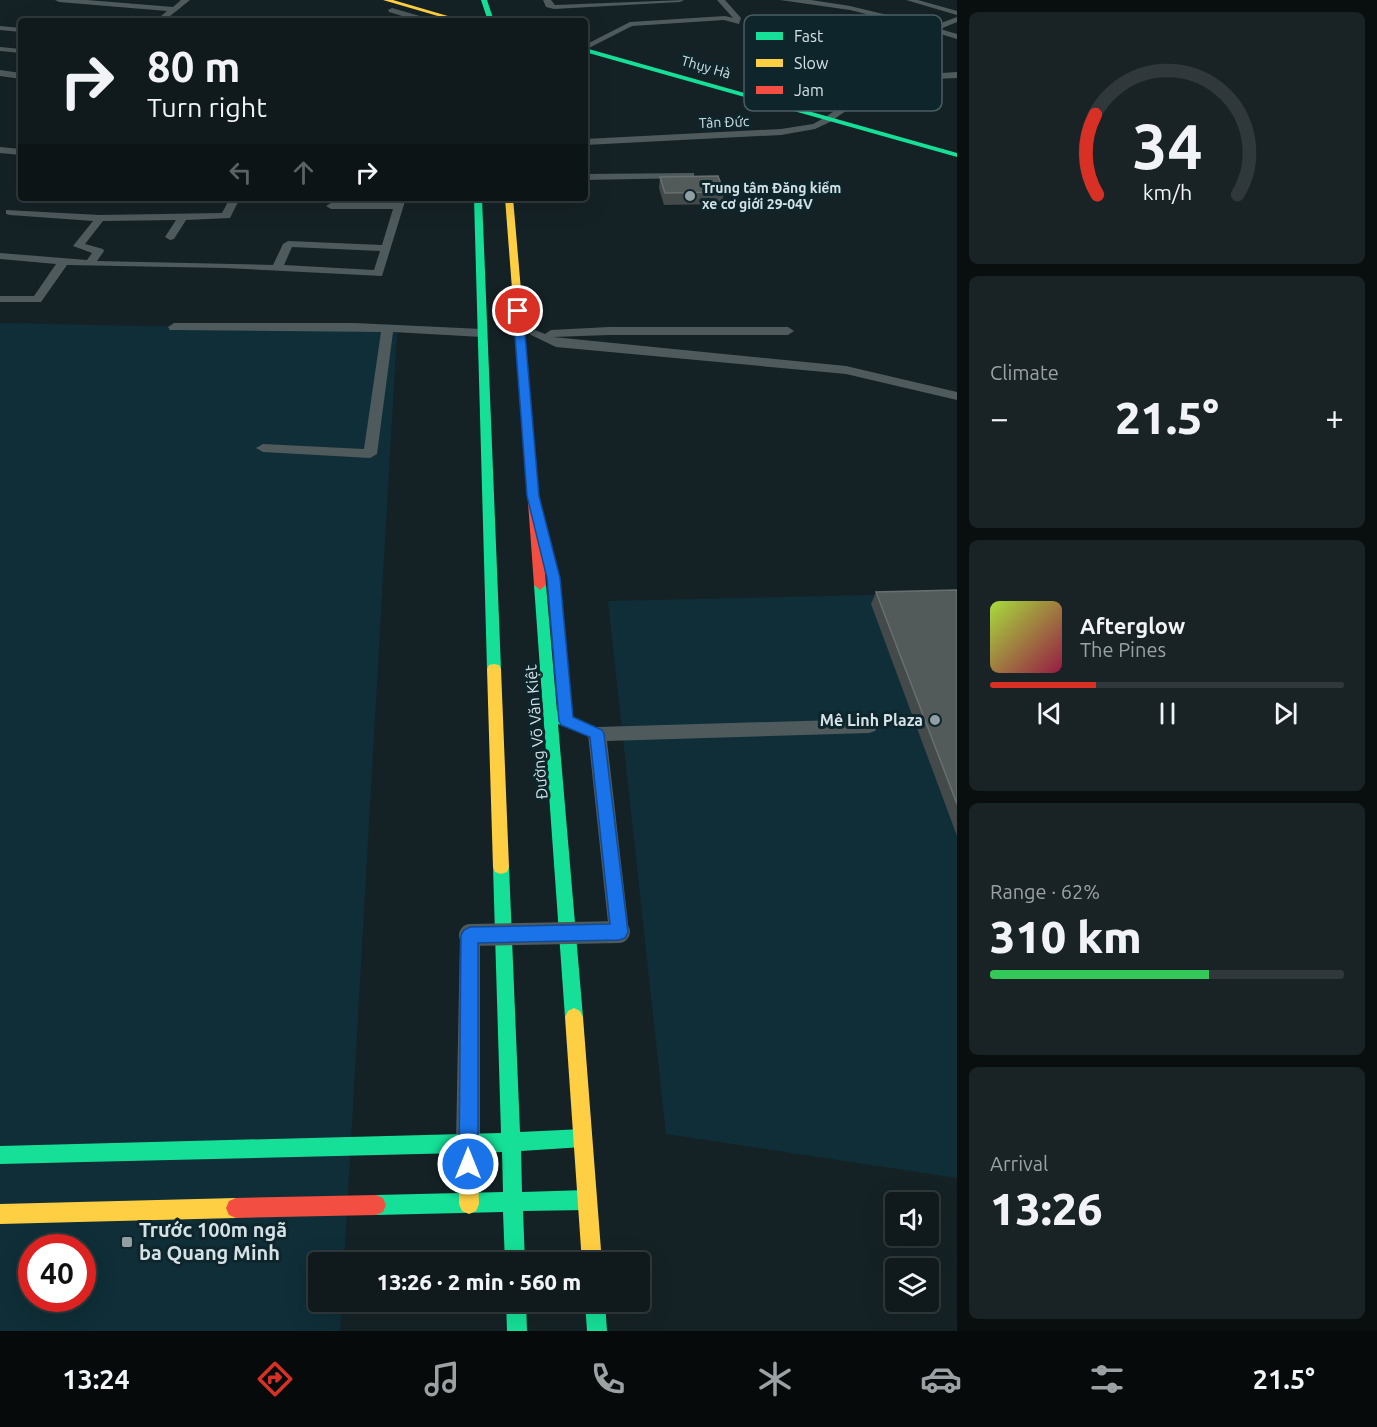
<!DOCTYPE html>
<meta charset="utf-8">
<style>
body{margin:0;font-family:Ubuntu,sans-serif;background:#192325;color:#f1f3f6;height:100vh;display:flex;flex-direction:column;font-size:22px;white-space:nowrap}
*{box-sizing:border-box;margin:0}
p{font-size:20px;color:#9ca1a3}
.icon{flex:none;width:33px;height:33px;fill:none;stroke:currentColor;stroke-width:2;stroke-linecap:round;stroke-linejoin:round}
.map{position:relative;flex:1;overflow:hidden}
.drawer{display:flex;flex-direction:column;gap:12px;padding:12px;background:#090e0f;width:420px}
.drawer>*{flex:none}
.banner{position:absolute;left:18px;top:18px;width:570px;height:183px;border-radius:6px;box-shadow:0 6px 24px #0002,0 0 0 2px #30383b;background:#101a1c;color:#f1f3f6;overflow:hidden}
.tools{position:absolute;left:885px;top:1192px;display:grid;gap:12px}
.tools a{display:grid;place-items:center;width:54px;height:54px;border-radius:6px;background:#101a1c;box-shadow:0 6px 24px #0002,0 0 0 2px #30383b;font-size:30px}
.speed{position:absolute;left:18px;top:1234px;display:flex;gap:12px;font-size:30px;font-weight:700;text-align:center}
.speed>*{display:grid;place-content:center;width:78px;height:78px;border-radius:50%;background:#101a1c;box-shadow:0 6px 24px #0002,0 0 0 2px #30383b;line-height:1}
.speed .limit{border:9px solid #d22;background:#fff;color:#111}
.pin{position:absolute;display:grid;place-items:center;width:51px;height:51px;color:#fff;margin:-26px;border:3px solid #fff;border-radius:50%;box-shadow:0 2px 6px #0007}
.me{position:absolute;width:66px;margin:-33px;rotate:0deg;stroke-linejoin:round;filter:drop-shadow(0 0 4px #0008)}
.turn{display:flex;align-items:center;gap:21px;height:126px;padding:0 30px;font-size:27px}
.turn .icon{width:78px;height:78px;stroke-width:2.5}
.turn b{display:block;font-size:42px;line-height:51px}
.lanes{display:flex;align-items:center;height:57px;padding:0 30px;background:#0003;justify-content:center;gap:30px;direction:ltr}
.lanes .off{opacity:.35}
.big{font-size:45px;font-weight:800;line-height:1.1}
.drawer .widget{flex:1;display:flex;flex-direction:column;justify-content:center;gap:9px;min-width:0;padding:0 21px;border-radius:9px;background:#192325}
.drawer .dial{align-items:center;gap:0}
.dial svg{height:156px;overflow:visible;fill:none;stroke:#30383b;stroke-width:7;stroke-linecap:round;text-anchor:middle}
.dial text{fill:#f1f3f6;stroke:none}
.song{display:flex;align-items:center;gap:18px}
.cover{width:72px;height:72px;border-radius:9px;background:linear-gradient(135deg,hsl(80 70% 55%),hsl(340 70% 35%))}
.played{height:6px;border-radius:3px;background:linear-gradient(90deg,#d93025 30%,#30383b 30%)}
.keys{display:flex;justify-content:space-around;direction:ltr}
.heat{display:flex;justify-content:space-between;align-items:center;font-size:33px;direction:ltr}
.charge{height:9px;border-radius:4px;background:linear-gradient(90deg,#34c759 62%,#30383b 0)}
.trip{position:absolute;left:308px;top:1252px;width:342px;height:60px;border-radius:6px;background:#101a1c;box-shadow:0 6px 24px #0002,0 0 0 2px #30383b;font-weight:800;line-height:60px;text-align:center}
.menu{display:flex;height:96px;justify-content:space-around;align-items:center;background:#060a0b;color:#9ca1a3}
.menu .icon{width:42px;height:42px}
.menu .on{color:#d93025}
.menu b{font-size:27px;color:#f1f3f6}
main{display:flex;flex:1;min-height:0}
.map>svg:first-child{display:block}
.built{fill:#0f2e37;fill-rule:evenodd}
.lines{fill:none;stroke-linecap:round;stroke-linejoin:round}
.street{fill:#4f5a5d;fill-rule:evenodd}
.fast{fill:#16e098;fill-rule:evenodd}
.slow{fill:#ffcf43;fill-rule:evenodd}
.jam{fill:#f24e42;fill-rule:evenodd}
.street-bridge{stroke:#4f5a5d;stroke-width:22}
.wall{fill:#444949}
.building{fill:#535a5a;stroke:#686f70;stroke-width:1.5}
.route{fill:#1a73e8;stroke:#114b97;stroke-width:1.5}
.poi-dot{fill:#919fa2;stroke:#0e252c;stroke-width:2}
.labels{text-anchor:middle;stroke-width:6;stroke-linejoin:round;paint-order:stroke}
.far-street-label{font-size:14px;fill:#d4e2e6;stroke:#0e252c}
.far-poi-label{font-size:14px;font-weight:bold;fill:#d4e2e6;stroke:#0e252c;text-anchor:start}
.poi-label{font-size:16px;font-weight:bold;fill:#d4e2e6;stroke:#0e252c;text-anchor:end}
.street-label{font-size:16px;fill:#d4e2e6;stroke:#0e252c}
.near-poi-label{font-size:20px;font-weight:bold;fill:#d4e2e6;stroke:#0e252c;text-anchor:start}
.key{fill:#0e252c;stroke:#495e64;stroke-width:1.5}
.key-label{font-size:16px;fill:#d4e2e6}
</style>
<main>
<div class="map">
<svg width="957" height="1331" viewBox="0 0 957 1331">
<rect width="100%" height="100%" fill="#152225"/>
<path class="built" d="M0,323L397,331L344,1263H318V1302H342L340,1331H0ZM32,1248H82V1299H32Z
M957,593V1178L666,1134L608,601Z"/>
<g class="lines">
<path class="street" d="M55,0H87L173,7L181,0H190L164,21H155L167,11L59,2Z
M543,0H551L555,5L684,0L680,2L554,9L546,7Z
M717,0H725L741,18L739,24L724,20L632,26L585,50V45L630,22L725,16L733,18Z
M780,0H811L850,6L933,26L957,17V22L940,29L957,34V39L934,32L905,44L903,45L908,63L907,68L897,76L957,72V78L889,81L830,122L815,129L781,135L585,145V139L781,129L813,124L824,118L899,67L896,43L926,29L850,10Z
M906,0H918L957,11V15Z
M392,8L430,19L431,21H419L389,12L388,10Z
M0,26L21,28V32L0,30Z
M0,47L21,49V53L0,51Z
M0,70L21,73V79L0,76Z
M0,147L21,149V155L0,153Z
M694,173V177L691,178L585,180V174Z
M230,198H240L230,218L186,220L174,239L170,240L165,237L176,220L103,221L85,244L103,249L104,251L97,261L273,265L283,244L288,241L382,245L393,209H331L326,206L331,203H394L396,198H406L382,276L224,268L67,265L41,302H0V296H34L56,264L0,259V253L87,260L92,253L73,246L93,221L10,215L6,214V210L100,215L222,213ZM292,247L380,251L374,270L284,265Z
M174,323H354L482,329L488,333L482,337L393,332L377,454L370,458L263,452L256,448L263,444L364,449L381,332L170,330L168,327Z
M609,327H788L794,331L788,335H609L553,337L846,366L957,392V400L846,374L556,347L529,334L535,330L545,334L551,330Z
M869,719L875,721L878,726L875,731L869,733L607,741L629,932L626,939L619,942L612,939L609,932L588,734L591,729L597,727Z
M470,925L477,928L480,935V1144L476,1152L468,1156L460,1152L456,1144L460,935L463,928Z"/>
<path class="fast" d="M481,0H487L494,21H488Z
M585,48L957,153V157L585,52Z
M474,198H482L501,669L499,673H489L487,669Z
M540,580L546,585L557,711L602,730L604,734L602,738L597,740L558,724L583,1017L580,1023L574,1026L568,1023L565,1017L534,585Z
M501,860L507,862L509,867L520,1132L583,1129L590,1131L592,1138L590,1145L583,1147L521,1151L522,1192L587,1190L594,1193L597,1200L594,1207L587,1210L523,1211L525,1263H505L503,1212L376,1215L369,1212L366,1205L369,1198L376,1195L503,1192L502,1152L0,1164V1146L501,1133L493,867L495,862Z
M506,1302H526L527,1331H507Z
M585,1302H605L607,1331H587Z"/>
<path class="slow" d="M383,0H393L465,21H455Z
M505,198H513L531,406L526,409L521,406Z
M494,664L499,665L501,669L509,867L507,872L501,874L495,872L493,867L487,669L489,665Z
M574,1008L580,1011L583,1017L602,1263H582L565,1017L568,1011Z
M468,1135L475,1137L477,1144L479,1204L476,1211L469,1214L462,1211L459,1204V1144L461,1137Z
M236,1198L243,1201L246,1208L243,1215L236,1218L0,1224V1204Z"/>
<path class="jam" d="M526,403L531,406L546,585L540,590L534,585L521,406Z
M376,1195L383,1198L386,1205L383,1212L376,1215L236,1218L229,1215L226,1208L229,1201L236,1198Z"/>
<path class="street-bridge" d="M470,935L619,932"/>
</g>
<path class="wall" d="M660,177L724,192L722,204L664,205L659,188Z
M957,590V836L871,604L876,592Z"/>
<path class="building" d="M718,176L724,192L665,193L660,177Z
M957,590V804L876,592Z"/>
<path class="route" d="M518,308L523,311L539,496L560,578L573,717L602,730L604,734L628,932L625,938L619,940L478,943V1164L475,1171L468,1173L461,1171L459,1164L461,935L464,930L470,927L610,924L590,737L561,725L559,721L547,578L527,496L513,311Z"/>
<g class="poi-dot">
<circle cx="690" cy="196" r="6"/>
<circle cx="935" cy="720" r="6"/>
<rect x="121" y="1236" width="12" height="12" rx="3"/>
</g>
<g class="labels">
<g class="far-street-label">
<text transform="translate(706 67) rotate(16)" y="5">Thụy Hà</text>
<text transform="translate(724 122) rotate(-2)" y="5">Tân Đức</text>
</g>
<g class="far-poi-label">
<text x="702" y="193">Trung tâm Đăng kiểm<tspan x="702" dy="16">xe cơ giới 29-04V</tspan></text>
</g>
<g class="poi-label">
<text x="923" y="726">Mê Linh Plaza</text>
</g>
<g class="street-label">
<text transform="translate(536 732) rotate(-95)" y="6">Đường Võ Văn Kiệt</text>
</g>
<g class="near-poi-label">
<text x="139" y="1237">Trước 100m ngã<tspan x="139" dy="23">ba Quang Minh</tspan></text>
</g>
</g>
<rect x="744" y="15" width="198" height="96" rx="9" class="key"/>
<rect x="756" y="32" width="27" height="8" fill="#16e098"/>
<rect x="756" y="59" width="27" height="8" fill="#ffcf43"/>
<rect x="756" y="86" width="27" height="8" fill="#f24e42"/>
<g class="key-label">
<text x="794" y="42">Fast</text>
<text x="794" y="69">Slow</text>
<text x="794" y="96">Jam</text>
</g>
</svg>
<div class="tools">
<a><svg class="icon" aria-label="sound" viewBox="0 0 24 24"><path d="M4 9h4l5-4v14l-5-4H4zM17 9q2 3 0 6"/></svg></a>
<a><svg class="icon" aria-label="layers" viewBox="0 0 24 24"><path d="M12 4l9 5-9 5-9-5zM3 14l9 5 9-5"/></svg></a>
</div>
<div class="speed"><div class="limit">40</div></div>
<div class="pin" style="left:518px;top:311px;background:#d93025"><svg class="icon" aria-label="arrive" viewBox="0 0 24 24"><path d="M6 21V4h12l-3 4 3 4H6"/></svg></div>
<svg class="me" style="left:468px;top:1164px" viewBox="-20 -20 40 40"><circle r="17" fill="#1a73e8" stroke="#fff" stroke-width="3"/><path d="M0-11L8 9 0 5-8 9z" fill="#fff"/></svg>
<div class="trip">13:26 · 2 min · 560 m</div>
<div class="banner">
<div class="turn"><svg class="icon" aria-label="right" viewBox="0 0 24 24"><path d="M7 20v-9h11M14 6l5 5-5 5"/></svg><div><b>80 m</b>Turn right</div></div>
<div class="lanes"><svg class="icon off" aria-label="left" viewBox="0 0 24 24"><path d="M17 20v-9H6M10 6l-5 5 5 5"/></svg><svg class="icon off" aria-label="ahead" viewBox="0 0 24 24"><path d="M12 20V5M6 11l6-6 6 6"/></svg><svg class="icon" aria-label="right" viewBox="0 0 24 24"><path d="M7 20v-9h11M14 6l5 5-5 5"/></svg></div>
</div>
</div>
<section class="drawer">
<div class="widget dial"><svg viewBox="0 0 100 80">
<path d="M14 69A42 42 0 1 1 86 69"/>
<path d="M14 69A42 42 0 0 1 13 28" stroke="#d93025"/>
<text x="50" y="56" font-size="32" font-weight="700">34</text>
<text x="50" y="72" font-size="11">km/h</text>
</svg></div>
<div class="widget"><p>Climate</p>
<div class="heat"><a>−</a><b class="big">21.5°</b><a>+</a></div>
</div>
<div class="widget">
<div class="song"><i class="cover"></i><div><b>Afterglow</b><p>The Pines</p></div></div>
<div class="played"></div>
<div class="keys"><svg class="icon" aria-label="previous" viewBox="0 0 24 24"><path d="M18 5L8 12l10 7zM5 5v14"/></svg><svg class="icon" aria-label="pause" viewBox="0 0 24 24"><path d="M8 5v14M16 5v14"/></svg><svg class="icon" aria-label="next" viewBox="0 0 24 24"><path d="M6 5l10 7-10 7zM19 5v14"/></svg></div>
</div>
<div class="widget"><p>Range · 62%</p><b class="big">310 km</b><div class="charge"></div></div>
<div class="widget"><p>Arrival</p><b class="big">13:26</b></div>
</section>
</main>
<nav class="menu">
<b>13:24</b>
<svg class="icon on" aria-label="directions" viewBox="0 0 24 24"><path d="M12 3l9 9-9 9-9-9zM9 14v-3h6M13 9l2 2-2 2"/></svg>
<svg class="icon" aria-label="music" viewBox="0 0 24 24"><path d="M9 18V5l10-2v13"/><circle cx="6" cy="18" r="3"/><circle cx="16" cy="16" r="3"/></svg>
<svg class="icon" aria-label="phone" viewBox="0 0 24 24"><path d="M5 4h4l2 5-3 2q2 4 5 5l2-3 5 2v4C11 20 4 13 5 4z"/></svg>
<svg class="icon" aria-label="climate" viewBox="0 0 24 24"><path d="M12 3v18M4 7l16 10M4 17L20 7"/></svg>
<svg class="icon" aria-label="car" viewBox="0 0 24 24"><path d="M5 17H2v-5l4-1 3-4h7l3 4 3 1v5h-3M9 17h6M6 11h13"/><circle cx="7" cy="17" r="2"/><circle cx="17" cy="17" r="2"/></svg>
<svg class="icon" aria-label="filters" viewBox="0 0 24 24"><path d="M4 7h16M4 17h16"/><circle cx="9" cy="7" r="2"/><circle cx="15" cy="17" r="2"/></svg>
<b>21.5°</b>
</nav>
